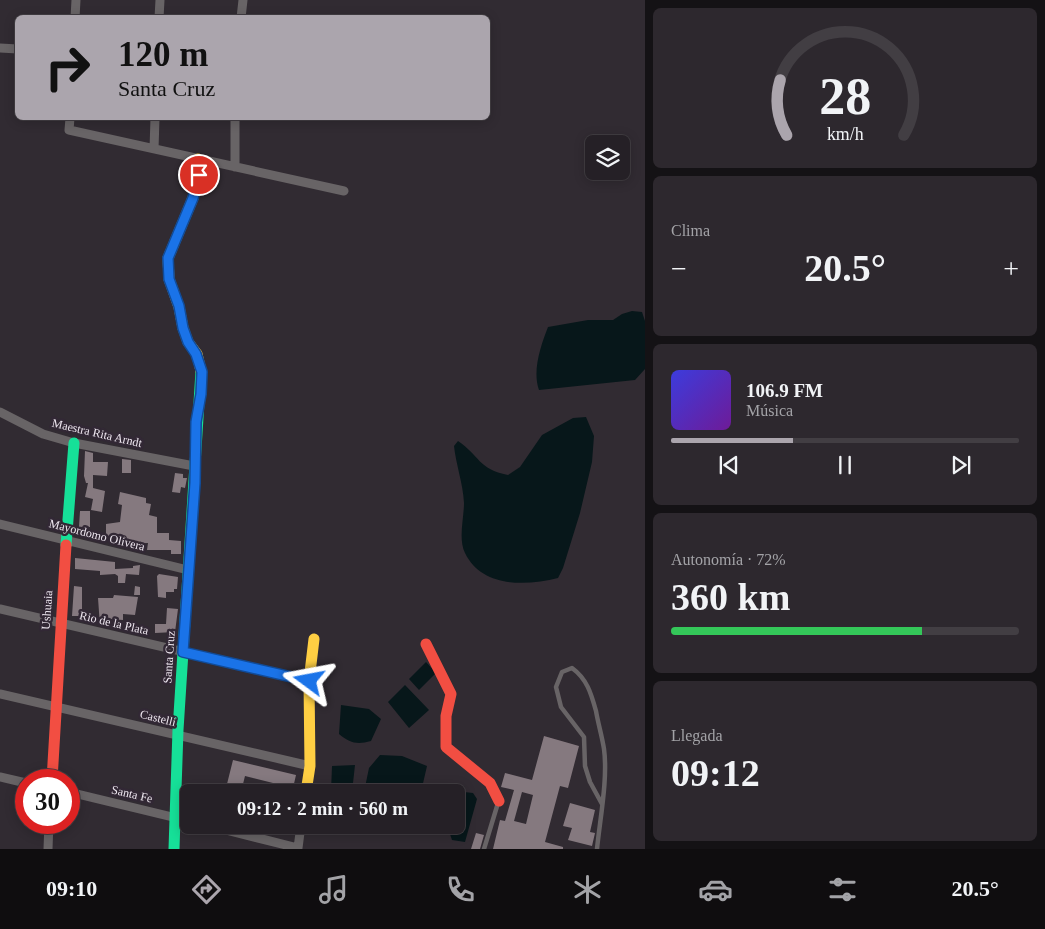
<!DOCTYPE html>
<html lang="es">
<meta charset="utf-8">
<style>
body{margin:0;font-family:Georgia,serif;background:#2d282e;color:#f1f3f6;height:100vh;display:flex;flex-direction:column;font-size:19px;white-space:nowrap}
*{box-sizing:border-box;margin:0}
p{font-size:16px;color:#a3a3a7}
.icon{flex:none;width:28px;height:28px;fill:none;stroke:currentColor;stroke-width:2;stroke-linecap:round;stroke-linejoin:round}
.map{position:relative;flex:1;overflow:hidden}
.side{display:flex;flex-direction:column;gap:8px;padding:8px;background:#141215;width:400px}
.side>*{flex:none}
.banner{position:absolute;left:15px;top:15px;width:475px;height:105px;border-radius:8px;box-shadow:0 2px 12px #0003,0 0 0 1px #423e43;background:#aba5ad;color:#111;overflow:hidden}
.tools{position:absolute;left:585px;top:135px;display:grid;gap:10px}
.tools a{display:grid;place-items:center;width:45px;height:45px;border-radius:8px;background:#252026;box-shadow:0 2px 12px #0003,0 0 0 1px #423e43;font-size:25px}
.speed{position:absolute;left:15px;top:769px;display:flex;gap:10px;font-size:25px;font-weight:700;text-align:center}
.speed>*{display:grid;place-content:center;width:65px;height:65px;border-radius:50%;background:#252026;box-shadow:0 2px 12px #0003,0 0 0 1px #423e43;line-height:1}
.speed .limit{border:8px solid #d22;background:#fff;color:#111}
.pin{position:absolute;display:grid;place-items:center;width:42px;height:42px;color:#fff;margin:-21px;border:2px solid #fff;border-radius:50%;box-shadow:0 1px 5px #0007}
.me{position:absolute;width:55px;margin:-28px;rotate:283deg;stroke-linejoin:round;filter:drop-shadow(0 0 4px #0008)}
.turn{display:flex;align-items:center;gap:18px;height:105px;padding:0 20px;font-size:22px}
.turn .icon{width:65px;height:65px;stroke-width:2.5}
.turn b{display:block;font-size:35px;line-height:42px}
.big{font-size:38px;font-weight:800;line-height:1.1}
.side .widget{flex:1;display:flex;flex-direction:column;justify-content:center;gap:8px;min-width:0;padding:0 18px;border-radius:8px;background:#2d282e}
.side .dial{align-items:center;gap:0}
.dial svg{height:130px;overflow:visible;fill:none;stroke:#423e43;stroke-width:7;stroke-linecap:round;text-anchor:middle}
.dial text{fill:#f1f3f6;stroke:none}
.song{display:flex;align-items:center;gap:15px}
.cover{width:60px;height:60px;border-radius:8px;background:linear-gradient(135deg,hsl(240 70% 55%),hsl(280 70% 35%))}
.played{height:5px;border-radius:2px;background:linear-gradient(90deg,#aba5ad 35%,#423e43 35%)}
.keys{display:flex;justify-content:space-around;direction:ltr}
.heat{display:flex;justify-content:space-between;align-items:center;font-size:28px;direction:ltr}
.charge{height:8px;border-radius:4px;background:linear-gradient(90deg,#34c759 72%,#423e43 0)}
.trip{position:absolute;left:180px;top:784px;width:285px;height:50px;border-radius:8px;background:#252026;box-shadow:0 2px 12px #0003,0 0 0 1px #423e43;font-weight:800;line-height:50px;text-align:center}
.tab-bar{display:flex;height:80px;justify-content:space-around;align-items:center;background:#0f0d0f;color:#a3a3a7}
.tab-bar .icon{width:35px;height:35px}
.tab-bar .current{color:#aba5ad}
.tab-bar b{font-size:22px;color:#f1f3f6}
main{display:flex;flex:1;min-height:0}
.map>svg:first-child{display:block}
.water{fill:#07171a}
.building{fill:#85797f;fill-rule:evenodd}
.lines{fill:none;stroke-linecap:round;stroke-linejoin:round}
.lane{stroke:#686466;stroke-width:4.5}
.street{stroke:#686466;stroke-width:9}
.fast{stroke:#16e098;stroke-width:11}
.slow{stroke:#ffcf43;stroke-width:11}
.jam{stroke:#f24e42;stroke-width:11}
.route-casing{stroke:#114b97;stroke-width:12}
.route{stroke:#1a73e8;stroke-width:9}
.labels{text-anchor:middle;stroke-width:5;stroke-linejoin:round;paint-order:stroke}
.street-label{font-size:12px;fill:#ede6ef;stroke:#322835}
</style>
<main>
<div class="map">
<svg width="645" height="849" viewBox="0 0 645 849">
<rect width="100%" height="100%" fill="#312b32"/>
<path class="water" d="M632,311L642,312L645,321V369L635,380L539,390C532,371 541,345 548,327L588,320H613L622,314Z
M586,417L594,436L592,462L580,513L563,568L558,578C526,586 482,588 465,553C458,539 464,518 464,503C463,483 456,465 454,446L458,441C480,456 478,469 508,475L520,467L542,435L573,418Z
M426,662L436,673L419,690L409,679Z
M405,685L429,710L409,728L388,702Z
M341,705L369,709L381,719L371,741C357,745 350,743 339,734Z
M380,755L402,756L427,766L421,792H364L369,768Z
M355,765L352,792H331L332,766Z
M464,792L473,793L477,799L465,842L452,840L450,834L456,825V811Z
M370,825H412L411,831Z"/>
<path class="building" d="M85,451L93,453V462H108L107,476L93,475V488L105,491L102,512L91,510L93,499L85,497L88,483H86L84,476Z
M122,459L131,460V473H122Z
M175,473L183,474V478H187L185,488L181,487L180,493L172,492Z
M120,492L146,498V503L151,504L149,515L157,517V533H169V540L181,541V554H171V550H147L148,543L120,544L121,537L106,536V524L120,522L122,505L118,504Z
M80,511H90V527H79Z
M75,558L115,562V569L133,568V566L140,565L139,575L126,574L125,583H118V576L115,574L100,575V571L75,569Z
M159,574L178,577L177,589H174V592H166V598L158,597L157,576Z
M74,586L82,587V616H72Z
M135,586L140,587V595H134Z
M114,595L138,597L135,615L123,614V620L109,619V627L100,626L98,598H113Z
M167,608L178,609L175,632L155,633V624H166Z
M544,736L579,746L568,788L560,786L545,842L563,847V849H493L500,820L505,821L514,790L501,787L505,773L532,780ZM522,792L533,795L526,824L514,821Z
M233,760L296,775L293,788L245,776L241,792H225Z
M570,803L595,810L590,832L595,833L592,846L568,840L572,828L563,826Z
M476,833L484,835L480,849H471Z"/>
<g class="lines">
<path class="lane" d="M484,849L498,803
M597,849C600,819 608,778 604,749C602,736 598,723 596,711C591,693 587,679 572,668L562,672L556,687L561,707L584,737L585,766L590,782L602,804"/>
<path class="street" d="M75,18L76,0
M159,18L160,0
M241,18L243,0
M0,48L18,49
M70,118L69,130L344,191
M154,149L155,118
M235,167V118
M0,412L43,434L74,443L194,466
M0,524L188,570
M0,609L309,681
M0,694L310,766
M0,777L26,783
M69,792L189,821
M206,825L298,848L301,825
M48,849L49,822"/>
<path class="fast" d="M66,545L74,443
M174,849L178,730L201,371"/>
<path class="slow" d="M198,159L199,175L193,198L168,258L169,279L179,307L183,328L188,342L197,354L201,371
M306,792L310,766L309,681L314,639"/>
<path class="jam" d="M426,644L451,694L446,716V747L490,783L499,801
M52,780L66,545"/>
</g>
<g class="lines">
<g class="route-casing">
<path id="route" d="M199,175L193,198L168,258L169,279L179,306L183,328L188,342L196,354L202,372L201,394L196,422L195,483L183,652L309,681"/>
</g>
<use href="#route" class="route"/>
</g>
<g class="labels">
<g class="street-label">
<text transform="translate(97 433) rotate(13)" y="4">Maestra Rita Arndt</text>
<text transform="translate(97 535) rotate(14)" y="4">Mayordomo Olivera</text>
<text transform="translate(47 610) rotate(-86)" y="4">Ushuaia</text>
<text transform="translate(114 623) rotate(13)" y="4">Rio de la Plata</text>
<text transform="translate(169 657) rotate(-86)" y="4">Santa Cruz</text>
<text transform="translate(158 718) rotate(14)" y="4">Castelli</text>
<text transform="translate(132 794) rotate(13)" y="4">Santa Fe</text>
</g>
</g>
</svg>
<div class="tools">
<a><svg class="icon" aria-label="layers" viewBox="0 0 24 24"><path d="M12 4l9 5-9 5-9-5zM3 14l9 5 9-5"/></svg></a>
</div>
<div class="speed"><div class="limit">30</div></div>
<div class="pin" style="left:199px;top:175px;background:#d93025"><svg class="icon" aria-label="arrive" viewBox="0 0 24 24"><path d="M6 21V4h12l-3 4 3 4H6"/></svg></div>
<svg class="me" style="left:309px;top:681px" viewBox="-20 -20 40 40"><path d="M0-17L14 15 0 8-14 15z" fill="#1a73e8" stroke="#fff" stroke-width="4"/></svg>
<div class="trip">09:12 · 2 min · 560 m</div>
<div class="banner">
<div class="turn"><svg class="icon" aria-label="right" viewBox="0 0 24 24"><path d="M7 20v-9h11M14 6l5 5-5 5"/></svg><div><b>120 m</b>Santa Cruz</div></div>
</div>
</div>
<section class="side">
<div class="widget dial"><svg viewBox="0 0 100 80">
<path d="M14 69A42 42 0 1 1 86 69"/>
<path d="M14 69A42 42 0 0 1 10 35" stroke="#aba5ad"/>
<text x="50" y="56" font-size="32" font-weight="700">28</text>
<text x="50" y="72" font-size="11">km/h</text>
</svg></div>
<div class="widget"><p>Clima</p>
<div class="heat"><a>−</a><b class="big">20.5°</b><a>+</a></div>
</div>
<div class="widget">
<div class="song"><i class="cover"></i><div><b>106.9 FM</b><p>Música</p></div></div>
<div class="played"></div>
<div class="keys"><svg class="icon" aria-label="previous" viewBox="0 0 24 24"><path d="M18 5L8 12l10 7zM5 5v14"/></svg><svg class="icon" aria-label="pause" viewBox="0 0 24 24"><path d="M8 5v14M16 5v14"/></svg><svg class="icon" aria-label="next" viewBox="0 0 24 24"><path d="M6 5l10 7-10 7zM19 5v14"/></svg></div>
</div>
<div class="widget"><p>Autonomía · 72%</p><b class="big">360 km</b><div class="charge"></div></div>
<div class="widget"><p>Llegada</p><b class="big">09:12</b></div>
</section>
</main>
<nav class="tab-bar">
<b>09:10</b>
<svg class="icon current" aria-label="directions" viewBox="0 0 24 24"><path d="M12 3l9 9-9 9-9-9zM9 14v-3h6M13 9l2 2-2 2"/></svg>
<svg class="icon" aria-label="music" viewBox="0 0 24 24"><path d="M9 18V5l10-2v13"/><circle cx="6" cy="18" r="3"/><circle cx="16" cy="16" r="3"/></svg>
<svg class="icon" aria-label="phone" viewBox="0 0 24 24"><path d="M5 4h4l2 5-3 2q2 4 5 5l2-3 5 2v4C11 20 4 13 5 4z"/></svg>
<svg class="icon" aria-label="climate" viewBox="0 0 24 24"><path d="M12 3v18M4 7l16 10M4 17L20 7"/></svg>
<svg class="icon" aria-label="car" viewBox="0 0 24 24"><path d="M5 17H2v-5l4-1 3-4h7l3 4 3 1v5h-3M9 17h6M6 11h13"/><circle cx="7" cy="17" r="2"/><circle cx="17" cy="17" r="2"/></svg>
<svg class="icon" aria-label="filters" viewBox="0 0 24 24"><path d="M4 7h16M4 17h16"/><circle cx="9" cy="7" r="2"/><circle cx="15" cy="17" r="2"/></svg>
<b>20.5°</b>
</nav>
